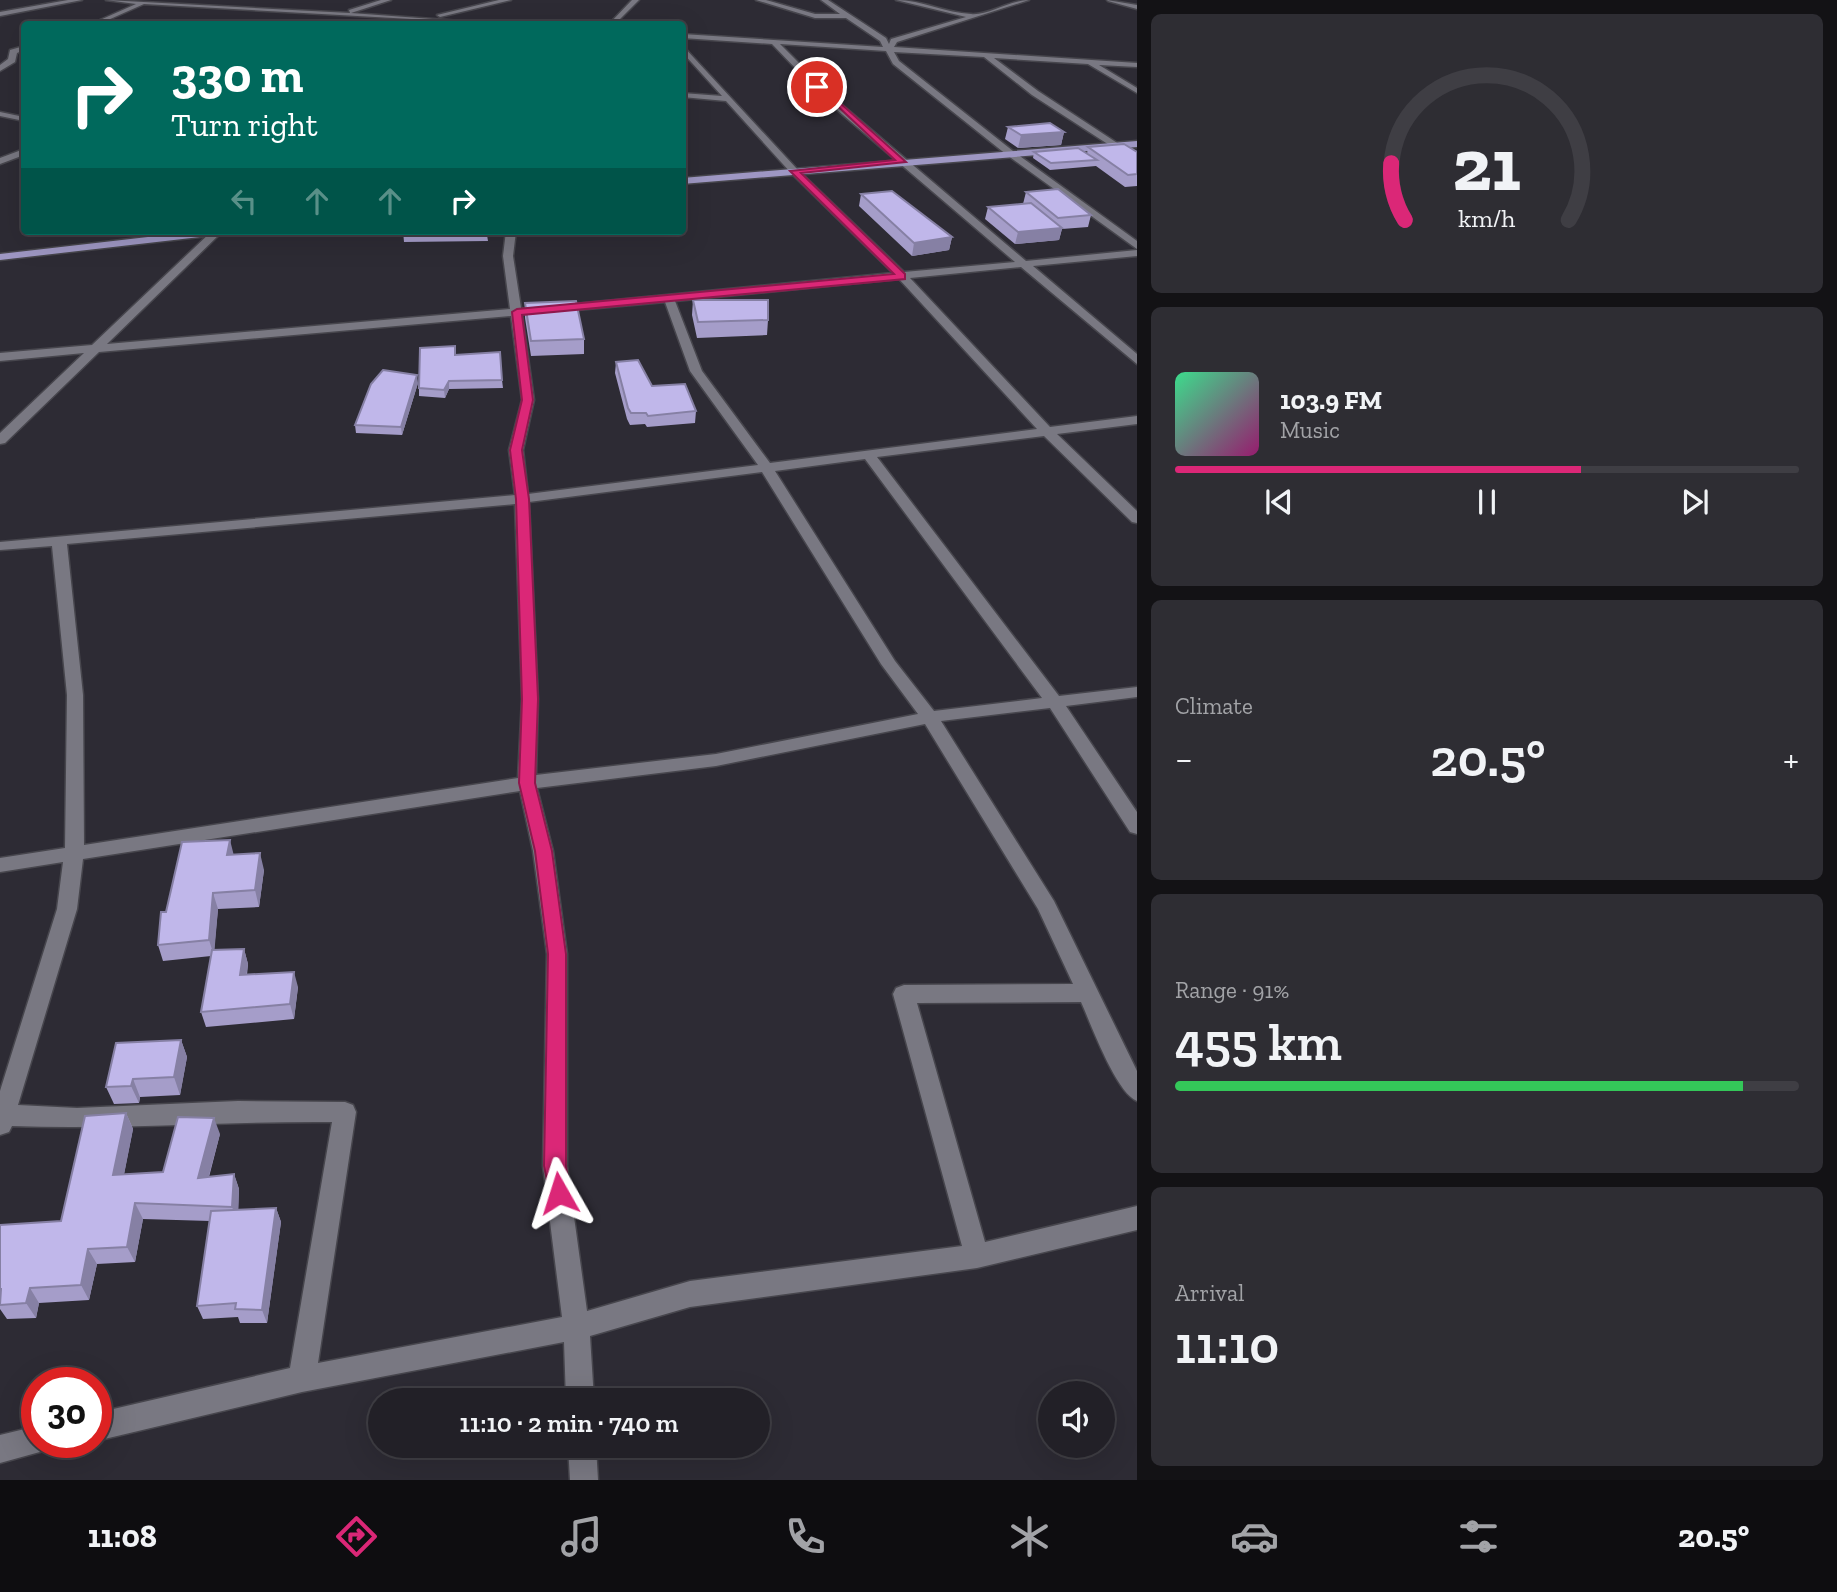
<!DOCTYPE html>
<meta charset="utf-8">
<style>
body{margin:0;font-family:"Zilla Slab",serif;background:#2e2d33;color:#f1f3f6;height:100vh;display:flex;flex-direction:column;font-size:26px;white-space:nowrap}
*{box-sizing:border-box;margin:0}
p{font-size:23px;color:#a2a3a7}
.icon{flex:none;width:38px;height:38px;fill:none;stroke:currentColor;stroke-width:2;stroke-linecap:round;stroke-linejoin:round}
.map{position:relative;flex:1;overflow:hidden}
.details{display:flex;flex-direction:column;gap:14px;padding:14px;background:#131215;width:700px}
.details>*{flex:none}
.top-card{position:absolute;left:21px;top:21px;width:665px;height:214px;border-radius:7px;box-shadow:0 7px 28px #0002,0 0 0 2px #3f3e44;background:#00695c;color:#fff;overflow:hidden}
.buttons{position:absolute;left:1038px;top:1381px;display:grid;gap:14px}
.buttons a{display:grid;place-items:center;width:77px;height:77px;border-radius:50%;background:#222027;box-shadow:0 7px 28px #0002,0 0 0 2px #3f3e44;font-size:35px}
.speed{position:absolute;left:21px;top:1367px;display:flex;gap:14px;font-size:35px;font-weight:700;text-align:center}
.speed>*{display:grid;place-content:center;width:91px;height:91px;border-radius:50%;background:#222027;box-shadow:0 7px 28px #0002,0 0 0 2px #3f3e44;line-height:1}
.speed .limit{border:10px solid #d22;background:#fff;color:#111}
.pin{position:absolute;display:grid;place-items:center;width:60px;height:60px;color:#fff;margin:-30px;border:4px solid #fff;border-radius:50%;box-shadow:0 2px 7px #0007}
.me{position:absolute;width:77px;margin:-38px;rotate:354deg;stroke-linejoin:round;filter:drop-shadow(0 0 5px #0008)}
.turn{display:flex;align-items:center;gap:24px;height:147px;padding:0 35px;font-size:32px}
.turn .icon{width:91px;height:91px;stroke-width:2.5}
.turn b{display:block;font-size:49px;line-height:60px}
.lanes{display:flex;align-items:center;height:66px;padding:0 35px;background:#0003;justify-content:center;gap:35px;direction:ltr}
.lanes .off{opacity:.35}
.big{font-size:52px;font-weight:600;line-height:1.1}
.details .widget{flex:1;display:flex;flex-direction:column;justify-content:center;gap:10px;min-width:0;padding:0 24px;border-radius:10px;background:#2e2d33}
.details .dial{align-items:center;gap:0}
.dial svg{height:182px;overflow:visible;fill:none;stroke:#3f3e44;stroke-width:7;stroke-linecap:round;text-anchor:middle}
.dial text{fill:#f1f3f6;stroke:none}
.song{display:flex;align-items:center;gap:21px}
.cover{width:84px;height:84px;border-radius:10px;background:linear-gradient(135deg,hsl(150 70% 55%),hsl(320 70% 35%))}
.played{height:7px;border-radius:4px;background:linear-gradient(90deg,#db2777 65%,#3f3e44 65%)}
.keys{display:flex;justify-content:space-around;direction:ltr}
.heat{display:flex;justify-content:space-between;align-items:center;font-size:38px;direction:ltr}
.charge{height:10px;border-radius:5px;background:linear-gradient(90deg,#34c759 91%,#3f3e44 0)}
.trip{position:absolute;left:368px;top:1388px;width:402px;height:70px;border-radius:35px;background:#222027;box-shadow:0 7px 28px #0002,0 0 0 2px #3f3e44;font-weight:600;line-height:70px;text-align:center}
.tab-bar{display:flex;height:112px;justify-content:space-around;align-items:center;background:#0e0d10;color:#a2a3a7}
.tab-bar .icon{width:49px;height:49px}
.tab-bar .active{color:#db2777}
.tab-bar b{font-size:32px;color:#f1f3f6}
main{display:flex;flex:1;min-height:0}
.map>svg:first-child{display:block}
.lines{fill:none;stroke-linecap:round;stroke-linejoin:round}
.minor-casing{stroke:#47464d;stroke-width:3}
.major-casing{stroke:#47464d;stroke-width:3}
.minor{fill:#797882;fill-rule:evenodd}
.major{fill:#9e97c3;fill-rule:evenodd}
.wall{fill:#a59dc9}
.shaded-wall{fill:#8680a4}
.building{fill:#c0b7ea;stroke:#8680a4;stroke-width:2}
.route{fill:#db2777;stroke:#8e194d;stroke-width:2}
</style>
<main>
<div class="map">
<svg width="1137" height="1480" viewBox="0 0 1137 1480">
<rect width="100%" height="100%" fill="#2d2b34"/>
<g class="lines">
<g class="minor-casing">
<path id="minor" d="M68,0H82L0,16V12Z
M106,0L350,13L349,10L381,0H391L351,13L501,24L144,4L99,24H91L136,4Z
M499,0H511L440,17L437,15Z
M632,0H639L615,24H609Z
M756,0H766L815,14H840L821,0H828L886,38L889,44L891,39L966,17L896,0C922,0 946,13 971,14C987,16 1010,0 1029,0L897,42L894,47L1137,63V67L1099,65L1137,88V93L1088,64L994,58L1038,91L1137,156V163L1032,95L984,57L894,52L899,61L1013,151L1137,241V249L1007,155L893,64L886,51L780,44L835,99L1026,261L1137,250V256L1033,266L1137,354V364L1021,267L910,278L1050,427L1137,416V424L1057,434L1137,511V523L1132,522L1044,436L877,457L1059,696L1137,687V697L1066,706L1137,812V834L1130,832L1050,708L941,721L1054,901L1137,1071V1101C1116,1093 1091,1024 1081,1002L917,1003L985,1242L1137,1206V1230L977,1268L690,1307L590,1336L594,1400H566L564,1342L302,1392L96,1441V1413L290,1368L332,1122C225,1121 119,1130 12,1126L9,1132L0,1135V1091L57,909L63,862L0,872V858L65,848L67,695L52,546L0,550V542L515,495L509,450L522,400L511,316L99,352L5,443L0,444V433L84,353L0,361V353L92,345L212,231L222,232L107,344L510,309L503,256L506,231H516L513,256L521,308L533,311L522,315L534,400L523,450L528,494L758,465L690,371L665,302L554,312L548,309L554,306L893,273L791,173L726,101L682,97V93L722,96L682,52V45L797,169L904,272L1015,262L829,103L772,44L682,38V34L883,47L880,41L846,18H815ZM899,279L1037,429L770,463L702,371L675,301ZM865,459L1042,698L934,711L895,661L775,471ZM762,472L881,664L918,714L716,754L536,775L538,699L529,502ZM515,504L522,699L518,778L84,845L83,695L67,544ZM925,724L1038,909L1073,984L904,985L896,988L893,994L962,1246L690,1281L587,1311L567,1166V954L553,851L537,788L716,766ZM520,791L533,851L547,954L543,1166L562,1317L318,1363L356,1112L353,1105L345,1102L238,1101L77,1108L18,1105L77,909L83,859Z
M1107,0L1137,5V9L1108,1Z
M24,46V50L17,53L15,62L0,71V65L8,59L10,50Z
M0,112L24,117V121L0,116Z
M24,149V155L0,164V158Z
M37,1426V1442H50L47,1450L0,1463V1435Z
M568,1446H596L598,1480H570Z"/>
</g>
<g class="major-casing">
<path id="major" d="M1137,141V147L682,184V178Z
M200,231H231L226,234L0,260V254Z"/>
</g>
<use href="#minor" class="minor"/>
<use href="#major" class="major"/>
</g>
<path class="wall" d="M1008,127L1064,132L1061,145L1018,148L1005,139Z
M1088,147L1137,152V186L1125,187L1096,166L1050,170L1033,158L1034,152L1087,154Z
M1026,192L1091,215L1088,227L1062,229L1059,240L1015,244L985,219L988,207L1023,204Z
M861,194L952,237L949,250L912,256L859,206Z
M403,231H504L503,234L487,235L488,241L404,242Z
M693,300L768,320L767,335L697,338L692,315Z
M525,303L584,339V354L531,356L525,318Z
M455,355L502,380L503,388L449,389L445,398L419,396V388Z
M616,362L652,386L696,411L695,423L647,427L645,424L630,425L627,419L615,373Z
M418,383L402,435L356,433L355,425Z
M234,855L264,870L259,907L218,909L214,950L244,949L248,964L247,975L298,987L294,1019L206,1027L201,1012L211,956L163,961L158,945L166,912Z
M181,1040L187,1057L180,1095L140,1097L139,1103L114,1104L106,1087Z
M126,1113L133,1129L124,1174L163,1172L220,1134L209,1177L234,1174L239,1189L238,1210L276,1208L281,1222L267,1323H240L238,1317L203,1319L197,1306L210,1221L143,1219L135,1262L97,1264L89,1300L39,1303L36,1318L7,1319L0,1309V1225L61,1221Z"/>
<path class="shaded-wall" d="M1064,132L1061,145L1018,148L1021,135Z
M1062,228L1059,240L1015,244L1018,232Z
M952,237L949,250L912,256L914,243Z
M417,375L418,383L402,435L401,427Z
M449,381V389L445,398L444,390Z
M230,840L234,856L227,855Z
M260,853L264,870L259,907L255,890Z
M213,893L218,909L214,956L209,940Z
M244,949L248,964L244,990L240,975Z
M294,972L298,987L294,1019L290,1004Z
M181,1040L187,1057L180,1095L174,1077Z
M133,1079L140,1097L139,1103L131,1086Z
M126,1113L133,1129L121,1190L113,1175Z
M214,1118L220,1134L204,1194L198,1178Z
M234,1174L239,1189L238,1222L232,1207Z
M135,1203L143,1219L135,1262L127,1247Z
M276,1208L281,1222L267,1323L262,1310Z
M88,1249L97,1264L89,1300L81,1285Z
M30,1288L39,1303L36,1318L26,1303Z"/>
<path class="building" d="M1050,123L1064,132L1021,135L1008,127Z
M1124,144L1137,152V174L1128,175L1088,147Z
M1078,148L1097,160L1051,163L1034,152Z
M1058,189L1091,215L1058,218L1026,192Z
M892,191L952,237L914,243L861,194Z
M1031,203L1062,228L1018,232L988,207Z
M693,300H768V320L698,322Z
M576,301L584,339L531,341L525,303Z
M455,346V355L500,352L502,380L449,381L444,390L419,388L420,348Z
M638,360L652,386L685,384L696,411L648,416L646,413H631L628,408L616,362Z
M383,370L417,375L401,427L355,425L371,384Z
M230,840L227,855L260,853L255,890L213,893L209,940L158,945L161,912H166L182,842Z
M244,949L240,975L294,972L290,1004L201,1012L212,950Z
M181,1040L174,1077L133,1079L131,1086L106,1087L116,1043Z
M126,1113L113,1175L163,1172L178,1117L214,1118L198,1178L234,1174L232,1207L135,1203L127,1247L88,1249L81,1285L30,1288L26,1303L0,1305L1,1289H0V1225L61,1221L85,1116Z
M276,1208L262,1310L235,1309L236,1303L197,1306L211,1211Z"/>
<path class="route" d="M815,85H820L906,162L801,173L905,274V279L522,315L533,400L522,450L529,499L538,699L535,783L552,851L566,954V1166L570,1193L566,1200L559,1204L551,1200L544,1166L548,954L535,851L519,783L522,699L516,499L510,450L522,400L512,312L517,309L894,274L790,171L895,160Z"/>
</svg>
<div class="buttons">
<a><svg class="icon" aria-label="sound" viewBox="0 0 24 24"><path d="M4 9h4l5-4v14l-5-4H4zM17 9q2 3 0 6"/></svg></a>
</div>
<div class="speed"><div class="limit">30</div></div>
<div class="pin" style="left:817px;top:87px;background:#d93025"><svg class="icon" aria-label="arrive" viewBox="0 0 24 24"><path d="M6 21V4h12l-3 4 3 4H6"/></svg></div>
<svg class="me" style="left:559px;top:1193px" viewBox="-20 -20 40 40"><path d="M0-17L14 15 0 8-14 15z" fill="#db2777" stroke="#fff" stroke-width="4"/></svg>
<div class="trip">11:10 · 2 min · 740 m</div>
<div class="top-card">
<div class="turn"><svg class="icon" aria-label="right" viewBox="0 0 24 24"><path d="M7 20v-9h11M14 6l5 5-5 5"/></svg><div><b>330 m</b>Turn right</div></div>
<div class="lanes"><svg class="icon off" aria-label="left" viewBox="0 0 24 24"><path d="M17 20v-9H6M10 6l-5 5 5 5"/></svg><svg class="icon off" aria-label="ahead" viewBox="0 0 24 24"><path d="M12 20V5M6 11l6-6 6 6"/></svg><svg class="icon off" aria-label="ahead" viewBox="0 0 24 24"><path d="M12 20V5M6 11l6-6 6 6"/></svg><svg class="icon" aria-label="right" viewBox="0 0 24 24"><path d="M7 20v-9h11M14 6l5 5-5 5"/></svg></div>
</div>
</div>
<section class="details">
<div class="widget dial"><svg viewBox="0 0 100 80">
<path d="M14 69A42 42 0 1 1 86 69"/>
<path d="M14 69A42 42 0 0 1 8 44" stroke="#db2777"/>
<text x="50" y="56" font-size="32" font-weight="700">21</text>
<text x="50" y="72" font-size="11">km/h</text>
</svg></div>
<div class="widget">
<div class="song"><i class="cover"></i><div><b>103.9 FM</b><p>Music</p></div></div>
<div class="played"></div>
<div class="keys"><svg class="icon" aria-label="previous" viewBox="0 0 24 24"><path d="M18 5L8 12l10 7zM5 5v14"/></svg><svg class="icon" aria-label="pause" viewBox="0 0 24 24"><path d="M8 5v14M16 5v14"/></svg><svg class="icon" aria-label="next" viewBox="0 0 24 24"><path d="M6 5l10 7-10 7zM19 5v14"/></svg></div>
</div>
<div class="widget"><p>Climate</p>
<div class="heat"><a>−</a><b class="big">20.5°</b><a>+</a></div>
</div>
<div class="widget"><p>Range · 91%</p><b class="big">455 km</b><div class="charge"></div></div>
<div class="widget"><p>Arrival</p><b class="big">11:10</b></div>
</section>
</main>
<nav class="tab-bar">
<b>11:08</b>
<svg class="icon active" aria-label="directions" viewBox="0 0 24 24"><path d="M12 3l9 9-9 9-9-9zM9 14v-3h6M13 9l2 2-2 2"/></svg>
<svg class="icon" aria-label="music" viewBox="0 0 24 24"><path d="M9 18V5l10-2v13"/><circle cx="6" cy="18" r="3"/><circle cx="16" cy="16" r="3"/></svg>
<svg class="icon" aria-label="phone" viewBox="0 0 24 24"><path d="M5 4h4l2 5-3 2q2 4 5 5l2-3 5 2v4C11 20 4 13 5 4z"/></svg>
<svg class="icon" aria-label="climate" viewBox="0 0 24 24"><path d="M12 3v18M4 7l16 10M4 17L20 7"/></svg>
<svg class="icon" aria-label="car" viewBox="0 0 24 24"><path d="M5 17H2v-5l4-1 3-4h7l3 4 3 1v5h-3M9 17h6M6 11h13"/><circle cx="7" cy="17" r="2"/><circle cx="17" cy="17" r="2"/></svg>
<svg class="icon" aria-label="filters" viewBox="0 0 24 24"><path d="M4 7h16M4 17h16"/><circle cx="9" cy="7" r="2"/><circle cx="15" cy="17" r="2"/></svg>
<b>20.5°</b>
</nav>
